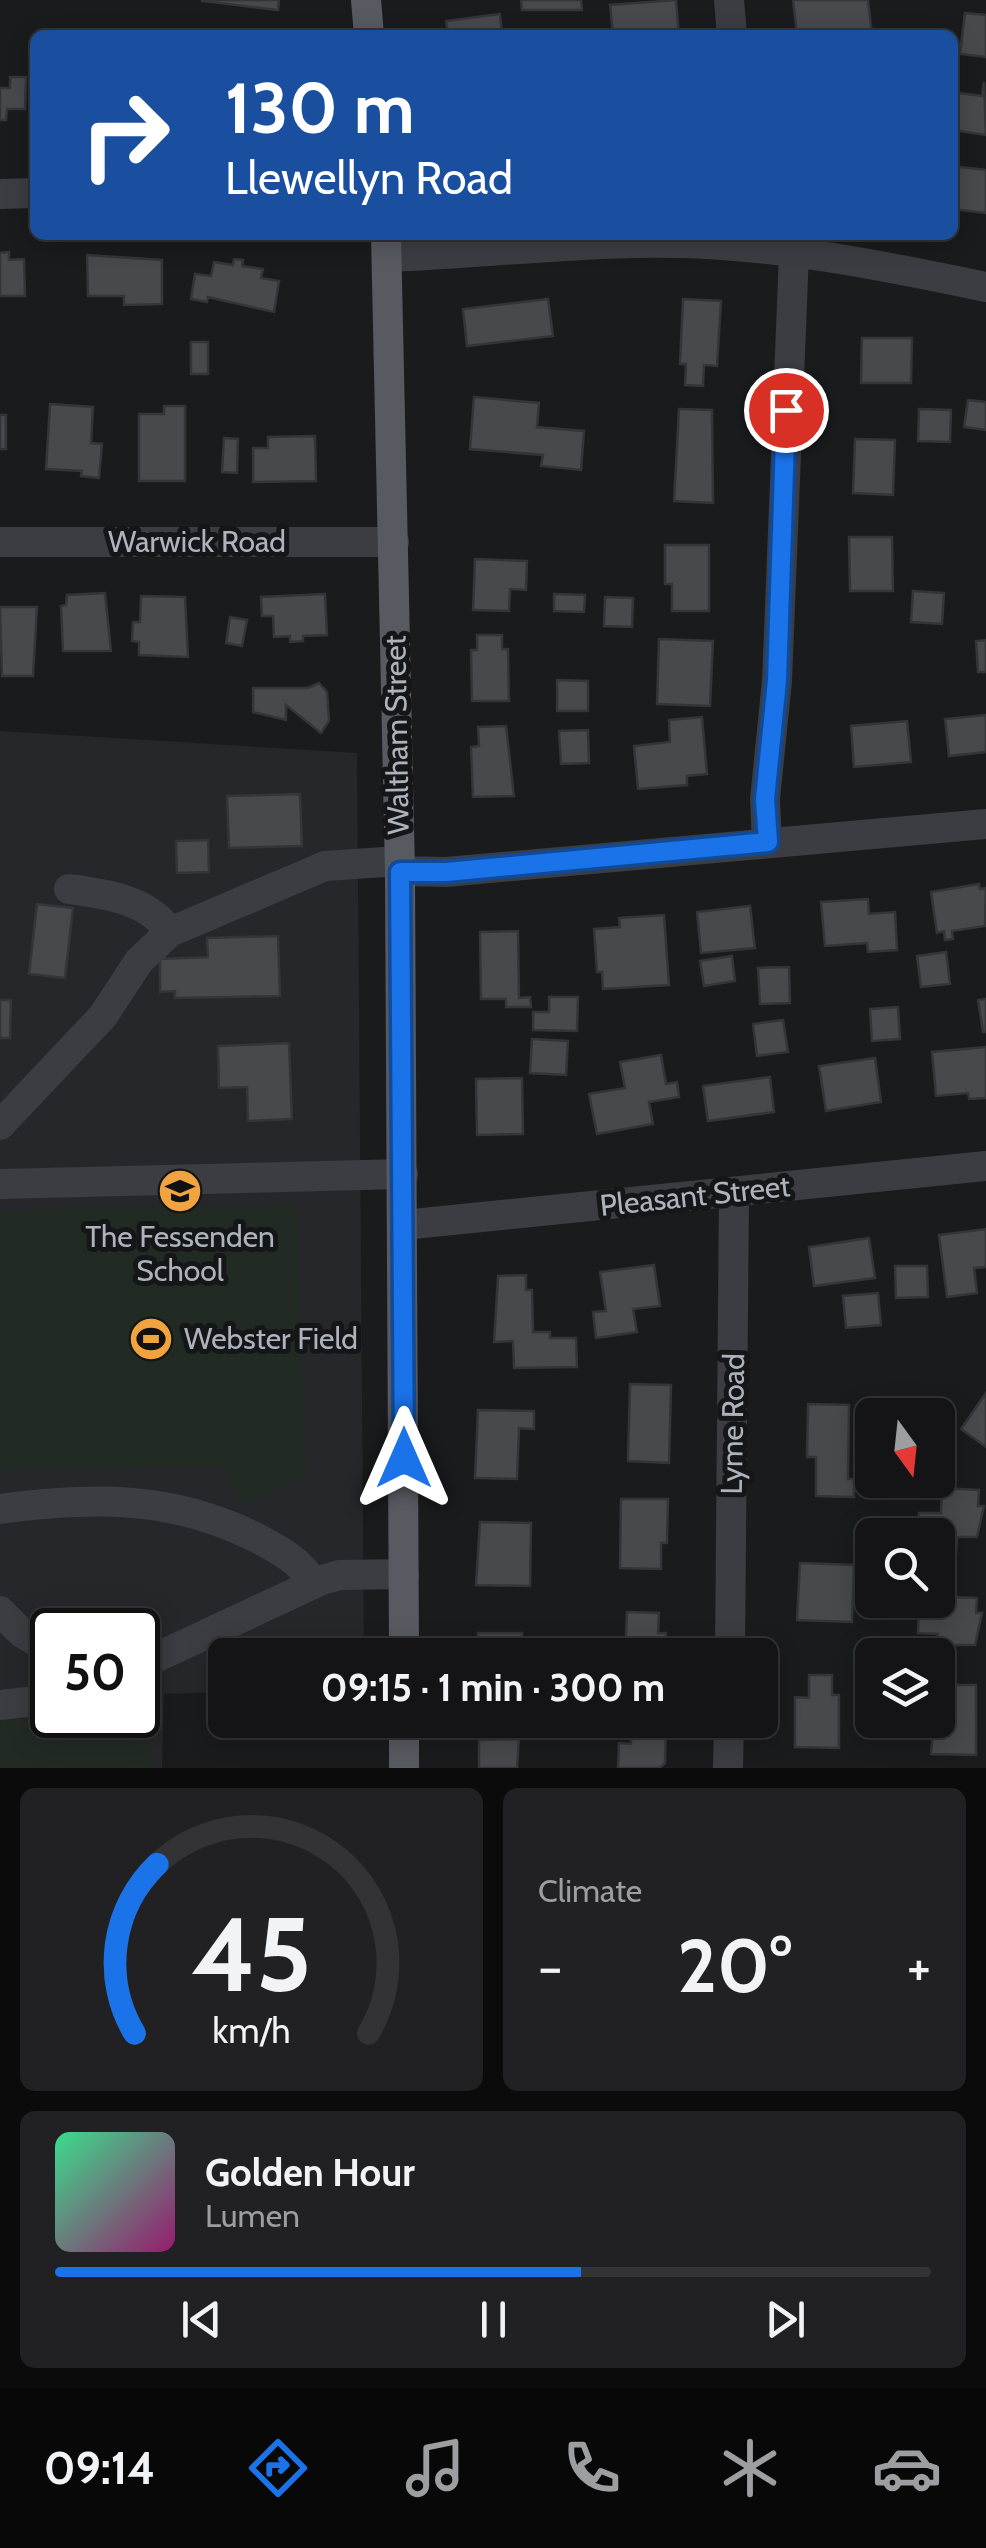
<!DOCTYPE html>
<meta charset="utf-8">
<style>
body{margin:0;font-family:Cabin,sans-serif;background:#212123;color:#f1f3f6;height:100vh;display:flex;flex-direction:column;font-size:38px;white-space:nowrap}
*{box-sizing:border-box;margin:0}
p{font-size:32px;color:#9d9ea1}
.icon{flex:none;width:55px;height:55px;fill:none;stroke:currentColor;stroke-width:2;stroke-linecap:round;stroke-linejoin:round}
.map{position:relative;height:1768px;overflow:hidden}
.drawer{display:flex;flex-direction:column;gap:20px;padding:20px;background:#0b0b0c;flex:1}
.drawer>*{flex:none}
.banner{position:absolute;left:30px;top:30px;width:928px;height:210px;border-radius:15px;box-shadow:0 5px 25px #0003,0 0 0 2px #333335;background:#1a4fa0;color:#fff;overflow:hidden}
.needle{width:65px;rotate:165deg}
.fabs{position:absolute;left:855px;top:1398px;display:grid;gap:20px}
.fabs a{display:grid;place-items:center;width:100px;height:100px;border-radius:15px;background:#141416;box-shadow:0 5px 25px #0003,0 0 0 2px #333335;font-size:50px}
.speed{position:absolute;left:30px;top:1608px;display:flex;gap:20px;font-size:50px;font-weight:700;text-align:center}
.speed>*{display:grid;place-content:center;width:130px;height:130px;border-radius:50%;background:#141416;box-shadow:0 5px 25px #0003,0 0 0 2px #333335;line-height:1}
.speed .limit{border:5px solid #111;border-radius:15px;background:#fff;color:#111}
.pin{position:absolute;display:grid;place-items:center;width:85px;height:85px;color:#fff;margin:-42px;border:5px solid #fff;border-radius:50%;box-shadow:0 2px 10px #0007}
.me{position:absolute;width:110px;margin:-55px;rotate:0deg;stroke-linejoin:round;filter:drop-shadow(0 0 8px #0008)}
.turn{display:flex;align-items:center;gap:35px;height:210px;padding:0 30px;font-size:45px}
.turn .icon{width:130px;height:130px;stroke-width:2.5}
.turn b{display:block;font-size:70px;line-height:85px}
.big{font-size:75px;font-weight:800;line-height:1.1}
.drawer .widget{flex:1;display:flex;flex-direction:column;justify-content:center;gap:15px;min-width:0;padding:0 35px;border-radius:15px;background:#212123}
.drawer .dial{align-items:center;gap:0}
.dial svg{height:260px;overflow:visible;fill:none;stroke:#333335;stroke-width:7;stroke-linecap:round;text-anchor:middle}
.dial text{fill:#f1f3f6;stroke:none}
.song{display:flex;align-items:center;gap:30px}
.cover{width:120px;height:120px;border-radius:15px;background:linear-gradient(135deg,hsl(150 70% 55%),hsl(320 70% 35%))}
.played{height:10px;border-radius:5px;background:linear-gradient(90deg,#1a73e8 60%,#333335 60%)}
.keys{display:flex;justify-content:space-around;direction:ltr}
.heat{display:flex;justify-content:space-between;align-items:center;font-size:55px;direction:ltr}
.drawer .tiles{flex:1;display:grid;gap:20px;grid-template-columns:1fr 1fr}
.widget:last-child{grid-column:span 2}
.trip{position:absolute;left:208px;top:1638px;width:570px;height:100px;border-radius:15px;background:#141416;box-shadow:0 5px 25px #0003,0 0 0 2px #333335;font-weight:800;line-height:100px;text-align:center}
.tab-bar{display:flex;height:160px;justify-content:space-around;align-items:center;background:#080809;color:#9d9ea1}
.tab-bar .icon{width:70px;height:70px}
.tab-bar .current{color:#1a73e8}
.tab-bar b{font-size:45px;color:#f1f3f6}
.map>svg:first-child{display:block}
.built{fill:#26272a;fill-rule:evenodd}
.green{fill:#222b23}
.building{fill:#47494d;stroke:#343539;stroke-width:2.5}
.lines{fill:none;stroke-linecap:round;stroke-linejoin:round}
.minor{stroke:#3b3d42;stroke-width:30}
.major{stroke:#585a61;stroke-width:30}
.route-casing{stroke:#114b97;stroke-width:25}
.route{stroke:#1a73e8;stroke-width:18}
.labels{text-anchor:middle;stroke-width:10;stroke-linejoin:round;paint-order:stroke}
.street-label{font-size:30px;fill:#adb3bc;stroke:#151618}
.poi-label{font-size:30px;fill:#adb3bc;stroke:#151618}
</style>
<div class="map">
<svg width="986" height="1768" viewBox="0 0 986 1768">
<rect width="100%" height="100%" fill="#1a1b1d"/>
<path class="built" d="M0,731L357,753L364,1655H225V1692L164,1694L162,1768H0ZM52,1630H138V1715H52Z"/>
<path class="green" d="M297,1204L306,1477L241,1504L221,1466L0,1469V1211Z
M0,1720L152,1725L150,1768H0Z"/>
<path class="building" d="M279,0L278,10L202,1V0Z
M521,0H581L582,10H522Z
M676,0L679,35H613L610,5Z
M793,0H868L872,35H797Z
M965,13L986,15V57L960,54Z
M500,14L502,34L526,31V35H441L448,34L446,21Z
M10,77H26L25,109H7L6,120H0V88H10Z
M984,82L986,135L952,130V92L982,96Z
M952,166L986,170V213L952,209Z
M9,252V260L24,259L25,296H0V253Z
M87,255L162,260V304L124,305V296H88Z
M234,259L243,260L242,266L263,269L261,278L279,281L274,312L208,297L207,302L191,299L195,274L211,276L214,262L233,265Z
M548,299L553,336L467,346L463,309Z
M683,299L721,301L717,366L704,365L703,386L685,385L686,364H680Z
M862,338H912L911,383H861Z
M191,342H208V374H191Z
M474,397L539,403L537,427L584,431L581,470L541,466L543,455L470,449Z
M968,400L986,402V430L964,427Z
M50,404L93,407L91,443L102,444L99,478L81,476L82,471L46,469Z
M164,406H185V481H139V414H164Z
M679,409L712,410L713,503L674,501Z
M919,409L951,410L950,442L918,441Z
M0,415H6V449H0Z
M315,436L316,481L253,482V448H268V437Z
M224,438L238,439L237,473L222,472Z
M855,439L895,440L893,495L853,493Z
M849,537H892L893,591H850Z
M665,545H709V611H672V584H665Z
M475,559L527,561L526,590L510,589L509,611L473,610Z
M913,591L944,593L942,624L911,622Z
M105,593L111,651H63L61,606L66,605L67,595Z
M325,594L327,635L303,636V641L290,642V636L274,637L273,616H262L261,597Z
M554,594L585,595L584,612L554,611Z
M141,596L185,597L188,657L139,655V642L132,641L133,622H140Z
M605,597L633,598L632,627L604,626Z
M0,607H37L33,676H2Z
M230,617L247,620L242,646L226,643Z
M477,635H502V649H508L509,701H472L471,650H477Z
M659,639L713,641L710,706L657,704Z
M986,640V672H978L976,641Z
M557,680L588,681V711H557Z
M319,683L327,692L329,721L321,733L286,705V720L253,712V688H308Z
M986,715V752L949,756L945,719Z
M702,717L707,774L687,776V785L638,789L634,746L670,742L669,720Z
M907,721L911,762L854,767L851,726Z
M506,726L514,796L473,797L471,747L479,746L478,727Z
M588,730L589,763L561,764L559,731Z
M300,794L302,846L229,848L227,796Z
M208,840L209,872L177,873L176,841Z
M979,884L980,889L986,888L985,926L952,931L953,939L945,940L944,931L937,933L931,892Z
M868,899L869,914L895,912L897,950L868,952L867,943L825,946L821,902Z
M37,904L73,908L65,978L29,974Z
M750,906L755,948L701,953L697,912Z
M664,915L669,985L603,989L602,972H597L594,929L620,927L619,918Z
M518,931L519,998L530,997L531,1007H506V999H481L480,932Z
M278,936L280,996L175,998V991L160,992V959L208,957L207,938Z
M946,952L950,984L921,987L917,956Z
M732,956L735,981L704,986L700,961Z
M789,967L790,1003L760,1004L758,968Z
M549,997H578L577,1031L533,1030V1012H549Z
M986,999V1032H983L978,1000Z
M0,1000H11L10,1038H0Z
M898,1007L900,1039L872,1041L870,1009Z
M783,1020L788,1052L757,1056L753,1024Z
M532,1039L568,1041L566,1075L530,1073Z
M289,1043L292,1119L248,1121L247,1087L219,1088L218,1046Z
M986,1047V1098L969,1099L968,1093L936,1096L932,1052Z
M661,1055L666,1084L677,1082L679,1097L649,1102L653,1124L597,1134L589,1094L625,1088L620,1062Z
M875,1058L881,1102L826,1111L819,1066Z
M770,1077L774,1112L708,1121L703,1086Z
M522,1078L523,1134L477,1135L476,1079Z
M986,1229V1267L974,1268L977,1293L947,1297L939,1235Z
M869,1238L875,1278L814,1286L809,1247Z
M654,1265L660,1306L633,1309L637,1332L596,1338L593,1312L606,1311L600,1272Z
M895,1266H927L928,1297L896,1298Z
M526,1275V1290H532L533,1332H550V1338H576L577,1367L514,1368L513,1341L494,1342L498,1276Z
M878,1293L881,1325L846,1328L843,1296Z
M630,1384L671,1385L669,1463L628,1461Z
M986,1393V1447L961,1429Z
M808,1404L849,1405L848,1479H854V1497L816,1496V1457H807Z
M478,1410L534,1411V1429L519,1428L517,1479L475,1478Z
M942,1488L979,1490L978,1506H984L977,1537H957L956,1554L938,1553V1535H918L919,1513H941Z
M621,1499H668L667,1543H661V1569L620,1568Z
M480,1522L531,1523L530,1586L476,1585Z
M800,1563L854,1565L852,1622L797,1620Z
M938,1586L952,1587V1597L977,1598L976,1613H982L975,1645H955L954,1661L917,1655V1640L937,1641L938,1634L918,1633L919,1600H938Z
M627,1612L659,1613L658,1633H666L665,1655H625Z
M478,1633H522L523,1655H478Z
M809,1675H832V1695H839V1748L795,1747V1697L809,1698Z
M938,1685H976V1755L931,1754Z
M632,1725L666,1727L665,1763L660,1768H618L619,1743L631,1744Z
M519,1739L517,1768H479V1740Z"/>
<g class="lines">
<path class="minor" d="M729,0L732,35
M0,194L35,193
M387,257C499,253 610,237 722,245C811,251 899,269 986,287
M0,542H394
M767,842L765,799L777,681L794,253
M400,871L446,872L986,824
M69,889C105,894 148,899 170,932
M0,1125L103,1016L139,961L170,932L325,866L399,861
M0,1184L403,1174
M403,1225L986,1166
M0,1509C92,1497 170,1495 255,1537C278,1549 301,1561 314,1584
M0,1611L22,1633L52,1651
M730,1655L734,1192
M138,1666L322,1580L340,1575L404,1574
M0,1705L52,1699
M728,1768L729,1720"/>
<path class="major" d="M366,0L369,35
M386,235L400,871L404,1655
M404,1720V1768"/>
</g>
<g class="lines">
<g class="route-casing">
<path id="route" d="M404,1458L400,872H446L768,842L765,799L777,681L786,410"/>
</g>
<use href="#route" class="route"/>
</g>
<defs>
<g id="school-disc" transform="scale(2.25)"><circle r="9.5" fill="#f0a33f" stroke="#151618"/><path d="M0-5L7-2L0 1L-7-2ZM-4 1L0 2.5L4 1V4Q0 6-4 4Z" fill="#111"/></g>
<g id="stadium-disc" transform="scale(2.25)"><circle r="9.5" fill="#f0a33f" stroke="#151618"/><path d="M0-5a6.5 5 0 1 0 0 10a6.5 5 0 1 0 0-10ZM-3.5-1.8h7v3.6h-7Z" fill="#111"/></g>
</defs>
<g fill-rule="evenodd">
<use href="#school-disc" x="180" y="1191"/>
<use href="#stadium-disc" x="151" y="1339"/>
</g>
<g class="labels">
<g class="street-label">
<text x="197" y="552">Warwick Road</text>
<text transform="translate(397 735) rotate(-91)" y="10">Waltham Street</text>
<text transform="translate(695 1196) rotate(-6)" y="10">Pleasant Street</text>
<text transform="translate(733 1424) rotate(-89)" y="10">Lyme Road</text>
</g>
<g class="poi-label">
<text x="180" y="1247">The Fessenden<tspan x="180" dy="34">School</tspan></text>
<text x="184" y="1349" text-anchor="start">Webster Field</text>
</g>
</g>
</svg>
<div class="fabs">
<a><svg class="needle" viewBox="-14 -14 28 28"><path d="M0-13l5 13h-10z" fill="#e53935"/><path d="M0 13l5-13h-10z" fill="#9d9ea1"/></svg></a>
<a><svg class="icon" aria-label="search" viewBox="0 0 24 24"><circle cx="10" cy="10" r="6"/><path d="M15 15l6 6"/></svg></a>
<a><svg class="icon" aria-label="layers" viewBox="0 0 24 24"><path d="M12 4l9 5-9 5-9-5zM3 14l9 5 9-5"/></svg></a>
</div>
<div class="speed"><div class="limit">50</div></div>
<div class="pin" style="left:786px;top:410px;background:#d93025"><svg class="icon" aria-label="arrive" viewBox="0 0 24 24"><path d="M6 21V4h12l-3 4 3 4H6"/></svg></div>
<svg class="me" style="left:404px;top:1458px" viewBox="-20 -20 40 40"><path d="M0-17L14 15 0 8-14 15z" fill="#1a73e8" stroke="#fff" stroke-width="4"/></svg>
<div class="trip">09:15 · 1 min · 300 m</div>
<div class="banner">
<div class="turn"><svg class="icon" aria-label="right" viewBox="0 0 24 24"><path d="M7 20v-9h11M14 6l5 5-5 5"/></svg><div><b>130 m</b>Llewellyn Road</div></div>
</div>
</div>
<section class="drawer">
<div class="tiles">
<div class="widget dial"><svg viewBox="0 0 100 80">
<path d="M14 69A42 42 0 1 1 86 69"/>
<path d="M14 69A42 42 0 0 1 21 17" stroke="#1a73e8"/>
<text x="50" y="56" font-size="32" font-weight="700">45</text>
<text x="50" y="72" font-size="11">km/h</text>
</svg></div>
<div class="widget"><p>Climate</p>
<div class="heat"><a>−</a><b class="big">20°</b><a>+</a></div>
</div>
<div class="widget">
<div class="song"><i class="cover"></i><div><b>Golden Hour</b><p>Lumen</p></div></div>
<div class="played"></div>
<div class="keys"><svg class="icon" aria-label="previous" viewBox="0 0 24 24"><path d="M18 5L8 12l10 7zM5 5v14"/></svg><svg class="icon" aria-label="pause" viewBox="0 0 24 24"><path d="M8 5v14M16 5v14"/></svg><svg class="icon" aria-label="next" viewBox="0 0 24 24"><path d="M6 5l10 7-10 7zM19 5v14"/></svg></div>
</div>
</div>
</section>
<nav class="tab-bar">
<b>09:14</b>
<svg class="icon current" aria-label="directions" viewBox="0 0 24 24"><path d="M12 3l9 9-9 9-9-9zM9 14v-3h6M13 9l2 2-2 2"/></svg>
<svg class="icon" aria-label="music" viewBox="0 0 24 24"><path d="M9 18V5l10-2v13"/><circle cx="6" cy="18" r="3"/><circle cx="16" cy="16" r="3"/></svg>
<svg class="icon" aria-label="phone" viewBox="0 0 24 24"><path d="M5 4h4l2 5-3 2q2 4 5 5l2-3 5 2v4C11 20 4 13 5 4z"/></svg>
<svg class="icon" aria-label="climate" viewBox="0 0 24 24"><path d="M12 3v18M4 7l16 10M4 17L20 7"/></svg>
<svg class="icon" aria-label="car" viewBox="0 0 24 24"><path d="M5 17H2v-5l4-1 3-4h7l3 4 3 1v5h-3M9 17h6M6 11h13"/><circle cx="7" cy="17" r="2"/><circle cx="17" cy="17" r="2"/></svg>
</nav>
